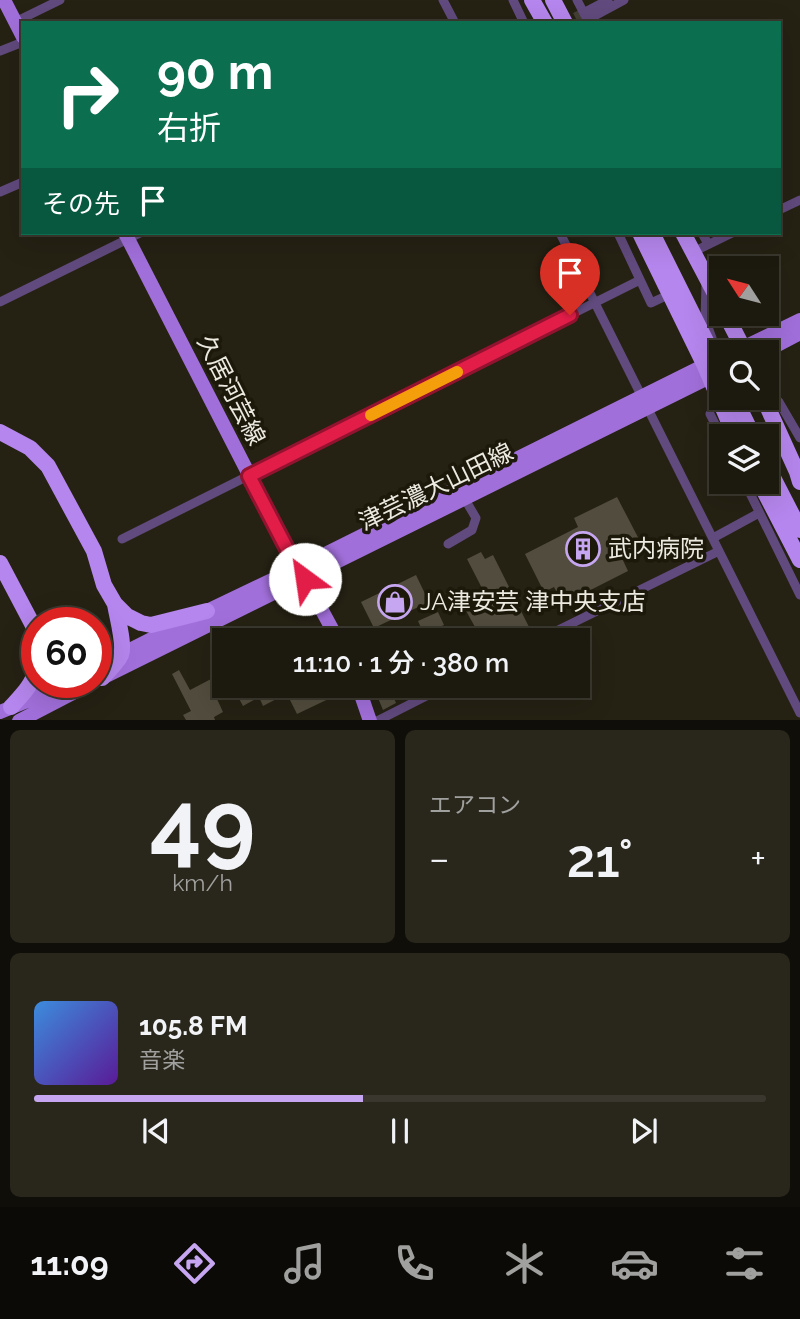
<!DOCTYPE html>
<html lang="ja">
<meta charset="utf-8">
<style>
body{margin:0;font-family:Raleway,"Noto Sans JP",sans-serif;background:#29261c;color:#f1f3f6;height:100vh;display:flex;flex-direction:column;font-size:26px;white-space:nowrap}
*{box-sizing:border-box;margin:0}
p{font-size:23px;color:#a0a09e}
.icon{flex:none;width:38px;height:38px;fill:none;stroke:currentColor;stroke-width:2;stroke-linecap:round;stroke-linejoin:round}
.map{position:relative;height:720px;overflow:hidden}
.panel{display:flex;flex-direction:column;gap:10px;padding:10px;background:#0f0e08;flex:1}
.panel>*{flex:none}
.banner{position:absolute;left:21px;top:21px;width:760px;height:214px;border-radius:0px;box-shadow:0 7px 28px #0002,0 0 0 2px #3a382e;background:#0b6e4f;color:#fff;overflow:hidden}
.needle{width:46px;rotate:306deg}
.tools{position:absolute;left:709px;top:256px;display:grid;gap:14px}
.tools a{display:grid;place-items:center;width:70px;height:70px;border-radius:0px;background:#1c190e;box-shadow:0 7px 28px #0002,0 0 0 2px #3a382e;font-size:35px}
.speed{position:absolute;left:21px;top:607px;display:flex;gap:14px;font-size:35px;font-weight:700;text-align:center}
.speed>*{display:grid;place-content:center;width:91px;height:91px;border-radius:50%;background:#1c190e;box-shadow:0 7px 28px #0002,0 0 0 2px #3a382e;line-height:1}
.speed .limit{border:10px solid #d22;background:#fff;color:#111}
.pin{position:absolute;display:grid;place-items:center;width:60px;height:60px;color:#fff;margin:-72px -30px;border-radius:50% 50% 50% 0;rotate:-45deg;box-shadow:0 0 7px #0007}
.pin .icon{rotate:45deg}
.me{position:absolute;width:77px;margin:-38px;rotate:329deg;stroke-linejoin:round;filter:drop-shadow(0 0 5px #0008)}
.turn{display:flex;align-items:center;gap:24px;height:147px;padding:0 21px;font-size:32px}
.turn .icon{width:91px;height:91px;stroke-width:2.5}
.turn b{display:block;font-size:49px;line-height:60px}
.then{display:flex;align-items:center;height:66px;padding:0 21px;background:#0003;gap:14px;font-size:26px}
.big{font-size:52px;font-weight:600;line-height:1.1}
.panel .card{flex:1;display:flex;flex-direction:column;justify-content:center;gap:10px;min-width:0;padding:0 24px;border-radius:10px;background:#29261c}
.panel .dial{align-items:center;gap:0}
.dial b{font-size:91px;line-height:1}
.song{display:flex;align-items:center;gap:21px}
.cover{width:84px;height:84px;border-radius:10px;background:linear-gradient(135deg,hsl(210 70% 55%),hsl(270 70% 35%))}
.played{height:7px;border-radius:4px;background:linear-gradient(90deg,#c6a6f0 45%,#3a382e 45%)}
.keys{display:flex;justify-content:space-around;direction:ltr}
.heat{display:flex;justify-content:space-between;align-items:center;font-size:38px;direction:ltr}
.panel .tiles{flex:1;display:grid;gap:10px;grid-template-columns:1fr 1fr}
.card:last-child{grid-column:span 2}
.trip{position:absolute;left:212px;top:628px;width:378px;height:70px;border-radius:0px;background:#1c190e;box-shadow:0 7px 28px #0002,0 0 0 2px #3a382e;font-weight:600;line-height:70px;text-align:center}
.tab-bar{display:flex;height:112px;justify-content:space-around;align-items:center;background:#0b0a06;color:#a0a09e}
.tab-bar .icon{width:49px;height:49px}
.tab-bar .active{color:#c6a6f0}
.tab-bar b{font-size:32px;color:#f1f3f6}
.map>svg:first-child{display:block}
.building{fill:#514c3d}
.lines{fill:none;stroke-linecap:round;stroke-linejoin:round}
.street-tunnel{stroke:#433f32;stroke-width:9;stroke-dasharray:9 4.5;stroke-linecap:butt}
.street{stroke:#614a7d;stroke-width:9}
.primary{stroke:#a16fda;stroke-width:14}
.highway{stroke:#b586ed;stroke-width:16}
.highway-bridge{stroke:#b586ed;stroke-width:16}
.route-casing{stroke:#92132f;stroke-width:18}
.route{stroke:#e11d48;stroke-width:12}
.slow{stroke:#f59e0b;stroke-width:12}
.labels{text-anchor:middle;stroke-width:7;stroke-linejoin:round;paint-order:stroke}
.street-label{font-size:24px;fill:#eceae0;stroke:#1c180a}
.poi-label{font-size:24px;fill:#eceae0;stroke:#1c180a;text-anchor:start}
</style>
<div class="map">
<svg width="800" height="721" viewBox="0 0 800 721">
<rect width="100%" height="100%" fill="#252113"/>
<path class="building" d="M617,497L641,543L620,554L628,571L563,604L554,587L544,592L525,554L578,527L574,518Z
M481,552L485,559L493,555L531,631L520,636L523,640H449L475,627L465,609L487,598L467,559Z
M416,575L429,602L374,628L361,602Z
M438,612L444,625L431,631L432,634L425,637L418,621Z
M179,670L190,690L211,679L220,697L217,699L223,712L214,717L215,720H186L183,715L191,711L172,674Z
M232,686H337L341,693L297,714L288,696L285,697L284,695L263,706L259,697L243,706Z
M373,686H389L396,703L383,710Z"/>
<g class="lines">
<path class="street-tunnel" d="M563,23L587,11"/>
<path class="street" d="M443,0L455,23
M513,0L524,23
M577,0L589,23
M587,11L608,0
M587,20L624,0
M15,22L60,0
M0,51L23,42
M0,192L23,182
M779,210L800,200
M560,233L800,713
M618,233L651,303L670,294
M702,233L708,244
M693,252L732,233
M706,283L705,319L712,338
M0,302L140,233
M764,400L775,398L779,402L800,438
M710,414L721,436
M744,481L800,595
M713,538L759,513
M122,539L640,280
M448,544L472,530L476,518L463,496
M538,640L719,551
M377,721L446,686"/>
<path class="primary" d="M4,0L23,37
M125,233L297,568L305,579L338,640
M734,352L800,320
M764,352L800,333
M96,667L207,611L297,568L713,361
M104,677L720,372
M358,686L370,721
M0,712L32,699L65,682
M19,721L94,682"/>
<path class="highway" d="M532,0L545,23
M553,0L565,23
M640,233L705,366L735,436
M683,233L721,305
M725,313L743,348L744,352
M763,397L797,472L800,482
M0,432L30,448L48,466L94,551L104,585L115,604L127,616L141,623L151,625L207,611
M766,464L800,530
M759,481L800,560
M0,563L37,633
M96,678H102C108,672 117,663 121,655C125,645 117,617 115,604
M11,707C22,695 33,684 37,668"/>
<path class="highway-bridge" d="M652,233L721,371
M734,397L753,436"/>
</g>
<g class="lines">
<g class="route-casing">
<path id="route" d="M305,579L297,568L249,476L570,315"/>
</g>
<use href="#route" class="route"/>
<path class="slow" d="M371,415L457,372"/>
</g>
<defs>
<g id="building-ring" transform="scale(1.75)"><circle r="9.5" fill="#1c180a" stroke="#c6a6f0" stroke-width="1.5"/><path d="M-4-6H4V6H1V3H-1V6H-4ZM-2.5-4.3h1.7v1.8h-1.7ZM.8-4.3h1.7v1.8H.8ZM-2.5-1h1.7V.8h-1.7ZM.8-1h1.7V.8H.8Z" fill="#c6a6f0"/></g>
<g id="shop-ring" transform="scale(1.75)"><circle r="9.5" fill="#1c180a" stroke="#c6a6f0" stroke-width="1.5"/><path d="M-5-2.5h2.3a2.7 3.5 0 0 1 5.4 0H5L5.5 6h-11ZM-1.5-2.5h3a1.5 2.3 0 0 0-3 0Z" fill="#c6a6f0"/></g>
</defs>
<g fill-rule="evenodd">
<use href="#building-ring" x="583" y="549"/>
<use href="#shop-ring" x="395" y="602"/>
</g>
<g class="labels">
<g class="street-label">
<text transform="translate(231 390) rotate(63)" y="8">久居河芸線</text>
<text transform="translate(436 487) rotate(-26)" y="8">津芸濃大山田線</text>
</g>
<g class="poi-label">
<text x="608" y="557">武内病院</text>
<text x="420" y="610">JA津安芸 津中央支店</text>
</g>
</g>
</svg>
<div class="tools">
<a><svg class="needle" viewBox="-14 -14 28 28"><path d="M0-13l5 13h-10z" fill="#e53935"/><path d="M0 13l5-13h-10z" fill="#a0a09e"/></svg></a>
<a><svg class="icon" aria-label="search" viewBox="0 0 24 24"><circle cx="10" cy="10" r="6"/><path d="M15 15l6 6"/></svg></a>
<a><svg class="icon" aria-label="layers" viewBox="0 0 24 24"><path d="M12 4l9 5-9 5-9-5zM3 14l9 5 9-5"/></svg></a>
</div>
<div class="speed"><div class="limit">60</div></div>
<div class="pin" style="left:570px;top:315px;background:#d93025"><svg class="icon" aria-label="arrive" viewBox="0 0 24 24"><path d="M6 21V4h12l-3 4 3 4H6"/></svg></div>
<svg class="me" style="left:305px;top:579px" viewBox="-20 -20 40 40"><circle r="19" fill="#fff"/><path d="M0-13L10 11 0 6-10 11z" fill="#e11d48"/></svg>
<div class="trip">11:10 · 1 分 · 380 m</div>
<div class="banner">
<div class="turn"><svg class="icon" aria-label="right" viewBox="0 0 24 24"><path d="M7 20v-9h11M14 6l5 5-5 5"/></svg><div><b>90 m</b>右折</div></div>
<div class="then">その先<svg class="icon" aria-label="arrive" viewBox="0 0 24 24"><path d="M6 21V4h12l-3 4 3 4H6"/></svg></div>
</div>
</div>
<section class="panel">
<div class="tiles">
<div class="card dial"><b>49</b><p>km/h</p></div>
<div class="card"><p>エアコン</p>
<div class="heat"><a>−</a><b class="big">21°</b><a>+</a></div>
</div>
<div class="card">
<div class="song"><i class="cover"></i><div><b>105.8 FM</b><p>音楽</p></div></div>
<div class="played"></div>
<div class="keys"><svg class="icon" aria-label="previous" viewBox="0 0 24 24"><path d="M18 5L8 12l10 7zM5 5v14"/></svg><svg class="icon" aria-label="pause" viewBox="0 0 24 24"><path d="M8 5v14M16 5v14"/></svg><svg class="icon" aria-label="next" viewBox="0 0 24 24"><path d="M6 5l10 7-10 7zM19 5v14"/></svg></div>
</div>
</div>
</section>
<nav class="tab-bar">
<b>11:09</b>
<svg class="icon active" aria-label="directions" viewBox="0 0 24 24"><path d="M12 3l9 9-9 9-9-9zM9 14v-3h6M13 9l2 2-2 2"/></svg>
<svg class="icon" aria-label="music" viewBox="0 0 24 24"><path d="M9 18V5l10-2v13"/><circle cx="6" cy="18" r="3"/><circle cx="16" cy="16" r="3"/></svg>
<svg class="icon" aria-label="phone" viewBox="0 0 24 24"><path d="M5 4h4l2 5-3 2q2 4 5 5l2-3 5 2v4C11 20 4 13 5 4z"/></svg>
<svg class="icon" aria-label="climate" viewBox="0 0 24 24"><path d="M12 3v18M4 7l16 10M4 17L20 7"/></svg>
<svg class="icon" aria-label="car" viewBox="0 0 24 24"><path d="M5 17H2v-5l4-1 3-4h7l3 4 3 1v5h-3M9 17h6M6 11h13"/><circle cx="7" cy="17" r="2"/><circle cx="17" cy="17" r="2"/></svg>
<svg class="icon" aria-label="filters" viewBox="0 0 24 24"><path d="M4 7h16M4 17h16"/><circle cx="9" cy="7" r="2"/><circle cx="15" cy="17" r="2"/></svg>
</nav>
